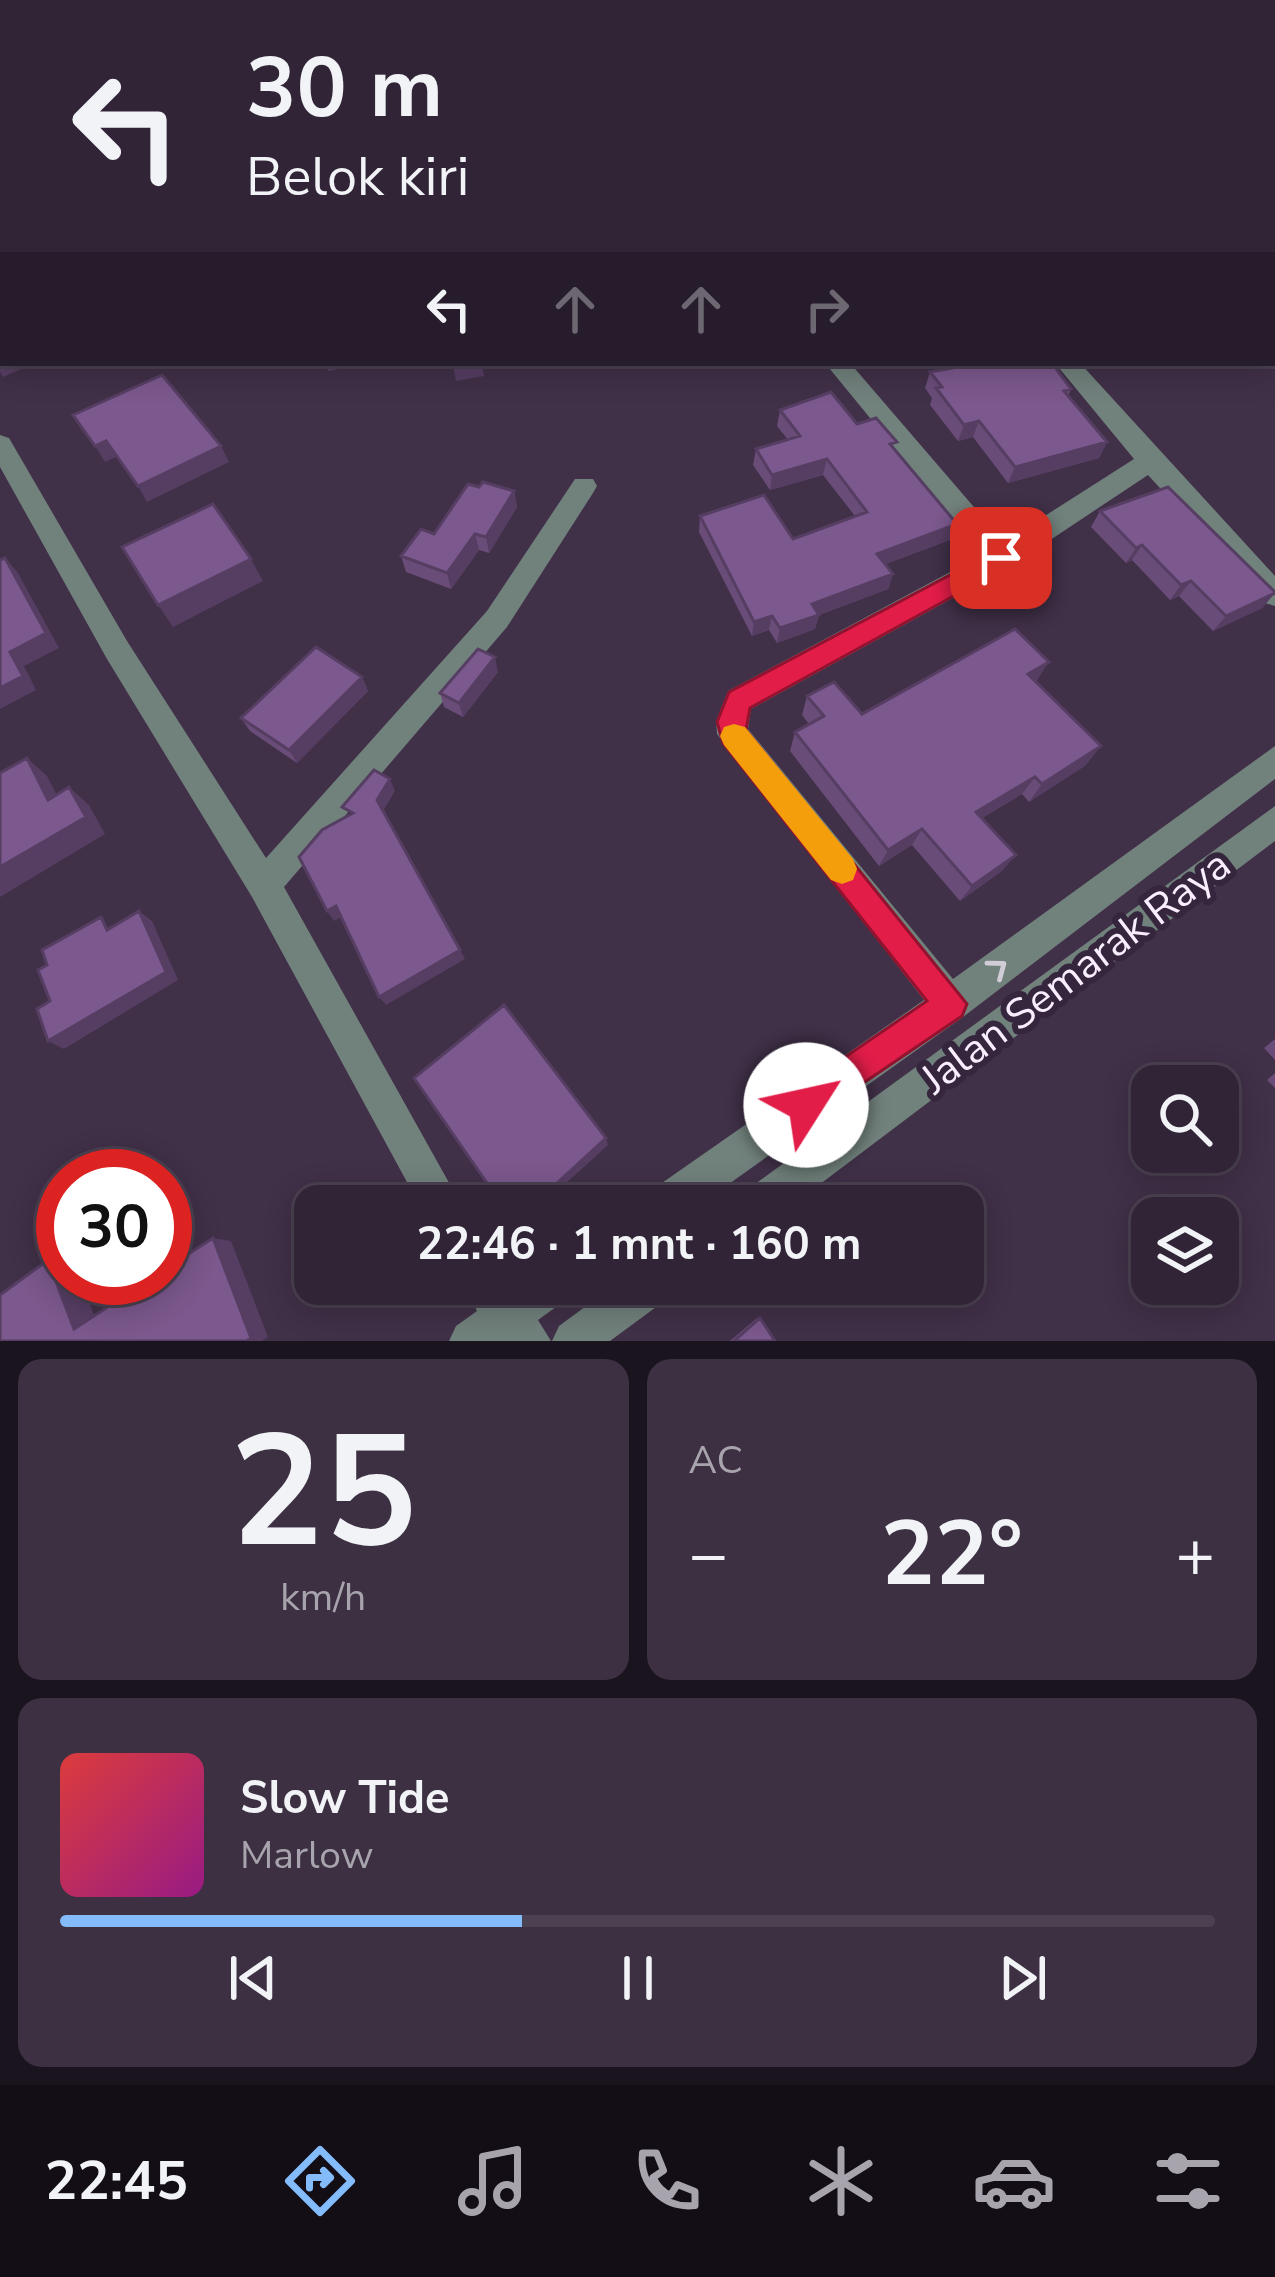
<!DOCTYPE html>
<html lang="id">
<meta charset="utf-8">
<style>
body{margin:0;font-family:"Nunito Sans",sans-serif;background:#3c3042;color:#f1f3f6;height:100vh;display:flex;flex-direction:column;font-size:45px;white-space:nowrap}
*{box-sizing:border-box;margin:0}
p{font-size:39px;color:#a8a4ad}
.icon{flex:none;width:66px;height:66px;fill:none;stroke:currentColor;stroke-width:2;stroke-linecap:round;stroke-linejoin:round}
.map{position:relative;height:1341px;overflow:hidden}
.side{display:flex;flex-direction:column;gap:18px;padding:18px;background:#1a141e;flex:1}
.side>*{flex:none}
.guide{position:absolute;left:0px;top:0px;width:1275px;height:366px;box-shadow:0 6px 30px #0003,0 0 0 3px #4b4151;background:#302436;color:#f1f3f6;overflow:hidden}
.tools{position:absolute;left:1131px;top:1065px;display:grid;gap:24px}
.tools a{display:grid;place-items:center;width:108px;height:108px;border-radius:24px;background:#302436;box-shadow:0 6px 30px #0003,0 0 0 3px #4b4151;font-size:60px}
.speed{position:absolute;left:36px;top:1149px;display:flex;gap:24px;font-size:60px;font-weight:700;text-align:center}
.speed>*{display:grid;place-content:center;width:156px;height:156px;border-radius:50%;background:#302436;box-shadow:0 6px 30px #0003,0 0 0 3px #4b4151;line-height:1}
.speed .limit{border:18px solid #d22;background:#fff;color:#111}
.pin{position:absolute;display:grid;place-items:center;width:102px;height:102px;color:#fff;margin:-51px;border-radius:24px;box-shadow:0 6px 18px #0006}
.me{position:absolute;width:132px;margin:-66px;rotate:55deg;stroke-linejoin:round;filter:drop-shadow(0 0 9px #0008)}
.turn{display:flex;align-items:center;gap:42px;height:252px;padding:0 48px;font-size:54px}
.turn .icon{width:156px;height:156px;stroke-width:2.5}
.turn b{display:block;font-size:84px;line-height:102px}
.lanes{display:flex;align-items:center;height:114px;padding:0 48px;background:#0003;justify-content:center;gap:60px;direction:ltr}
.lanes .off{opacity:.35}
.big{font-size:90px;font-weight:700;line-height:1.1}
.side .tile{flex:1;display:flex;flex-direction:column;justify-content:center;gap:18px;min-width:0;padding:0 42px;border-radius:24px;background:#3c3042}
.side .dial{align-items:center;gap:0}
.dial b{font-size:156px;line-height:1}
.song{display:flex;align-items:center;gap:36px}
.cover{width:144px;height:144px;border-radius:18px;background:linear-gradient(135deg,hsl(0 70% 55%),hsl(310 70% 35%))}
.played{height:12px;border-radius:6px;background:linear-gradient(90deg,#84bbfb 40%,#4b4151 40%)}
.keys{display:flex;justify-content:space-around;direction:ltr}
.heat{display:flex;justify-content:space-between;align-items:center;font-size:66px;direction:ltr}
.side .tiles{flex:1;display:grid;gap:18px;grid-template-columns:1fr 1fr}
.tile:last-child{grid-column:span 2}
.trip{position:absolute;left:294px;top:1185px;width:690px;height:120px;border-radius:24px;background:#302436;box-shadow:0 6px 30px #0003,0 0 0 3px #4b4151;font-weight:700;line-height:120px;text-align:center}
.tabs{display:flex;height:192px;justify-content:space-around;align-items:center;background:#130e16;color:#a8a4ad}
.tabs .icon{width:84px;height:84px}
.tabs .selected{color:#84bbfb}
.tabs b{font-size:54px;color:#f1f3f6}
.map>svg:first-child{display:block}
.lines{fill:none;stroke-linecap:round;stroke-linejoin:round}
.minor{fill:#71817c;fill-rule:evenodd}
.wall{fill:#6a4c79}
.shaded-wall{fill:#563e63}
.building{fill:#7b588d;stroke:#563e63;stroke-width:3}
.oneway{stroke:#d0cdd7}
.route{fill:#e11d48;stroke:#92132f;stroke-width:3}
.slow{fill:#f59e0b}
.labels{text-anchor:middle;stroke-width:12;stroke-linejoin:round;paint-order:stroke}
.near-street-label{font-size:42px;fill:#f8eefe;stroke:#35263e}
</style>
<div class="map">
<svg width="1275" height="1341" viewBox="0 0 1275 1341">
<rect width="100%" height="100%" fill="#403048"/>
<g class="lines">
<path class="minor" d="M143,0H161L163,3H145Z
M747,0H763L765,3H749Z
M1224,0H1254L1256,3H1226Z
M1275,1V11H1272V3H1266Z
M3,172V184L0,185V173Z
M825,363H850L1004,542L1134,459L1055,363H1080L1275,576V606L1265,603L1148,475L1011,566L751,709L748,729L953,979L1275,746V779L963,1017L698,1206H643L649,1192L924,1000L717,734L716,721L728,691L982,555Z
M0,435L9,438L127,641L266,858L487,611L575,479H593L597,486L593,493L507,627L284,887L462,1206H420L252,897L107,659L0,467Z
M1275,806V841L791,1206H738L744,1192Z
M464,1284L510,1288L573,1284L567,1299L538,1320L551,1341H449L456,1326L477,1311Z
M616,1284H673L667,1299L610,1341H552L559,1326Z"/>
</g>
<path class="wall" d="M930,372L1071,389L1068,396L1107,442L1099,458L1008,483L973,437L958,441L930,405L932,398L925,388Z
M780,410L857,424L894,450L957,524L950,540L885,564L893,574L888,589L819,615L815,629L777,643L769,630L752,636L699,532L700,516L793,539L855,516L823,475L770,490L753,465L756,449L788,440L777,426Z
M479,487L514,491L517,507L489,553L479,550L451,589L406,572L401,556L434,534Z
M1100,511L1275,593L1262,608L1213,631L1179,596L1170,600L1132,560L1126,563L1091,527Z
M498,672L463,717L444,707L440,693Z
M362,677L368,691L297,763L250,731L241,718Z
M1036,682L1086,765L1029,802L1022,794L982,818L1003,870L960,901L912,845L879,866L790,751L795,732L809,724L802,715L807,696L862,714Z
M1275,1039V1060L1264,1048Z
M1275,1073V1088L1267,1080Z
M757,1318H760L775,1341H730Z"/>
<path class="shaded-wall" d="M3,351V363H34L3,377L0,372V353Z
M325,363H374L328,371Z
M471,363H482L484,376L456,381L453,366Z
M979,421L973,437L958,441L964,425Z
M106,441L116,457L105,462L95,446Z
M1107,442L1099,458L1008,483L1015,467Z
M221,446L229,462L147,502L138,486Z
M827,459L823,475L770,490L772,475Z
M514,491L517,507L489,553L486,537Z
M957,524L950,540L873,569L877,554Z
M475,534L479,550L451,589L447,573Z
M1142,545L1132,560L1126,563L1136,548Z
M5,558L18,573L59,648L24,666L36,690L0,709V688L10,652Z
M251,559L263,581L173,627L158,605Z
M893,574L888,589L819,615L815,629L777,643L780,628L812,604Z
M1191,581L1179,596L1170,600L1181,585Z
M1275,593L1262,608L1213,631L1226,616Z
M772,616L769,630L752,636L754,622Z
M495,657L498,672L463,717L459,703Z
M1049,662L1036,682L1028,674Z
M362,677L368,691L297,763L289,750Z
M1101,746L1086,765L1029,802L1042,784Z
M27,758L47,776L68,817L48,800Z
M1035,777L1022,794L965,828L976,812Z
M390,779L395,791L383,811L377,800Z
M69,787L89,805L105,834L0,897V867Z
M922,829L912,845L879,866L888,850Z
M1016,855L1003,870L960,901L972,886Z
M336,906L343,916L334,921L327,911Z
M139,911L152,921L178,980L64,1049L48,1041Z
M460,950L465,959L386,1005L379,997Z
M606,1138L608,1145L541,1206H532Z
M213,1238L231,1241L268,1337L262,1341H246Z
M48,1260L63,1262V1278H80L99,1328L74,1329Z"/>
<path class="building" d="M95,0H149L154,3H85Z
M472,0H515L516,3H473Z
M3,239V351L0,353V240Z
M980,363H1052L1071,389L1064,391L1107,442L1015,467L979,421L964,425L936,388L942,387L930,372Z
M162,375L221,446L138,486L106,441L95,446L73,415Z
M831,392L857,424L876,418L897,442L890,444L957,524L877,554L893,574L812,604L819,615L780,628L772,616L754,622L700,516L764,495L793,539L867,512L827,459L772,475L756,449L800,436L780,410Z
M483,482L514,491L486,537L475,534L447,573L401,556L421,529L434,534L468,484L479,487Z
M1168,487L1275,592V593L1226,616L1191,581L1181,585L1142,545L1136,548L1100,511Z
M213,504L251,559L158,605L122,547Z
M5,558L46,633L10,652L23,676L0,688V560Z
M1015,629L1049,662L1028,674L1101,746L1042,784L1035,777L976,812L1016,855L972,886L922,829L888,850L795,732L824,716L807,696L834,682L862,714Z
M316,647L362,677L289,750L241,718Z
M478,649L495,657L459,703L440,693Z
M27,758L48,800L69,787L86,817L0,867V773Z
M374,770L390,779L377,800L460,950L379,997L336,906L327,911L299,857L322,830L353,813L342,807Z
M139,911L166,972L48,1041L37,1009L50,1001L38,970L47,965L42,950L101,917L107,930Z
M504,1005L606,1138L532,1206H503L414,1078Z
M213,1238L251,1338L246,1341H0V1295L48,1260L74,1329L152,1278H165V1269Z
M760,1318L775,1341H734Z"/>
<defs><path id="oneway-chevron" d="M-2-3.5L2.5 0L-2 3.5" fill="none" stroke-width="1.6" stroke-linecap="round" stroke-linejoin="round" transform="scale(3)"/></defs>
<use class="oneway" href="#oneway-chevron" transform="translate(998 968) rotate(-37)"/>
<path class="route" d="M1001,548L1014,558L1010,565L750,708L746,730L967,1004L962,1016L806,1122L794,1117L789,1105L794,1092L927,1001L723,743L717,722L729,692Z"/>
<path class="slow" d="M734,724L745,727L853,859L857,869L853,880L842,884L831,880L724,745L720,736L724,727Z"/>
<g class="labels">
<g class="near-street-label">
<text transform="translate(1075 971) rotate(-37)" y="15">Jalan Semarak Raya</text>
</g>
</g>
</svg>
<div class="tools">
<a><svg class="icon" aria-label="search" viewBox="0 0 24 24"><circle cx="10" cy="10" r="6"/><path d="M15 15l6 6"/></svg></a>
<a><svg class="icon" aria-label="layers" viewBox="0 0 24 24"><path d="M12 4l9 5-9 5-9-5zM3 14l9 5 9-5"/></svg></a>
</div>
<div class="speed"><div class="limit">30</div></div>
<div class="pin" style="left:1001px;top:558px;background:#d93025"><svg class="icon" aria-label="arrive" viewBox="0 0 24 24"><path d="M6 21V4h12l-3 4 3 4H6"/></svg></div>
<svg class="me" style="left:806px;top:1105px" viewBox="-20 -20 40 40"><circle r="19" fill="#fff"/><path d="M0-13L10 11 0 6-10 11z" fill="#e11d48"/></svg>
<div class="trip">22:46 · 1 mnt · 160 m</div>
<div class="guide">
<div class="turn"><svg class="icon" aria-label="left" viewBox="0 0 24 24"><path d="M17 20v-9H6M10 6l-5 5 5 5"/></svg><div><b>30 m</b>Belok kiri</div></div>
<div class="lanes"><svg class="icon" aria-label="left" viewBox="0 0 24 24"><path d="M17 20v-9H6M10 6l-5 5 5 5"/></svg><svg class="icon off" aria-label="ahead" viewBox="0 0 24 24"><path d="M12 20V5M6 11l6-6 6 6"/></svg><svg class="icon off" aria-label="ahead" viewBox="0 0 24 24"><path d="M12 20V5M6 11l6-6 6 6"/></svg><svg class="icon off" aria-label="right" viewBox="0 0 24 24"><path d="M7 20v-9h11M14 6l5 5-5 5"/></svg></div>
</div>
</div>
<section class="side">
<div class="tiles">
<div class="tile dial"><b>25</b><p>km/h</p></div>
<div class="tile"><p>AC</p>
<div class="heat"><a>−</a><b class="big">22°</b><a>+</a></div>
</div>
<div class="tile">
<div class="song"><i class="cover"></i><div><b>Slow Tide</b><p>Marlow</p></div></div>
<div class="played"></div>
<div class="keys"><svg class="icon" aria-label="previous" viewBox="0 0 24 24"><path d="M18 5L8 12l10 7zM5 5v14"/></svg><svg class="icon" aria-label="pause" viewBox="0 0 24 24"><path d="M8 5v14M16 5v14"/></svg><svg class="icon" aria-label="next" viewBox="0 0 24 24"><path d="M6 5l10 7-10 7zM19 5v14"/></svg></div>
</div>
</div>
</section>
<nav class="tabs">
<b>22:45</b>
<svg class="icon selected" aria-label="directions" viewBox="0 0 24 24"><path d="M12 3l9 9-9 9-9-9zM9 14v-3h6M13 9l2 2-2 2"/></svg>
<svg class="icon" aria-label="music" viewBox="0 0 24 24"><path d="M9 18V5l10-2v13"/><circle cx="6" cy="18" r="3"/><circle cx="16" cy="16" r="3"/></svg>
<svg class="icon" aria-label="phone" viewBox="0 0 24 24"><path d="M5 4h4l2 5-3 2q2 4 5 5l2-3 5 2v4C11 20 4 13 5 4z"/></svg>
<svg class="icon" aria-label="climate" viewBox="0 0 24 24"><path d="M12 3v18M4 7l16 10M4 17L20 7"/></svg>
<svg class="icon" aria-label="car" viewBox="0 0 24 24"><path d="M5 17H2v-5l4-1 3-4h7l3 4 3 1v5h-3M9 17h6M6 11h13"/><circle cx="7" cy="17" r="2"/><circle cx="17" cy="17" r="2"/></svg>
<svg class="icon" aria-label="filters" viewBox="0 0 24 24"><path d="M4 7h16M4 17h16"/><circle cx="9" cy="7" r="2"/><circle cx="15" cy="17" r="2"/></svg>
</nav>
